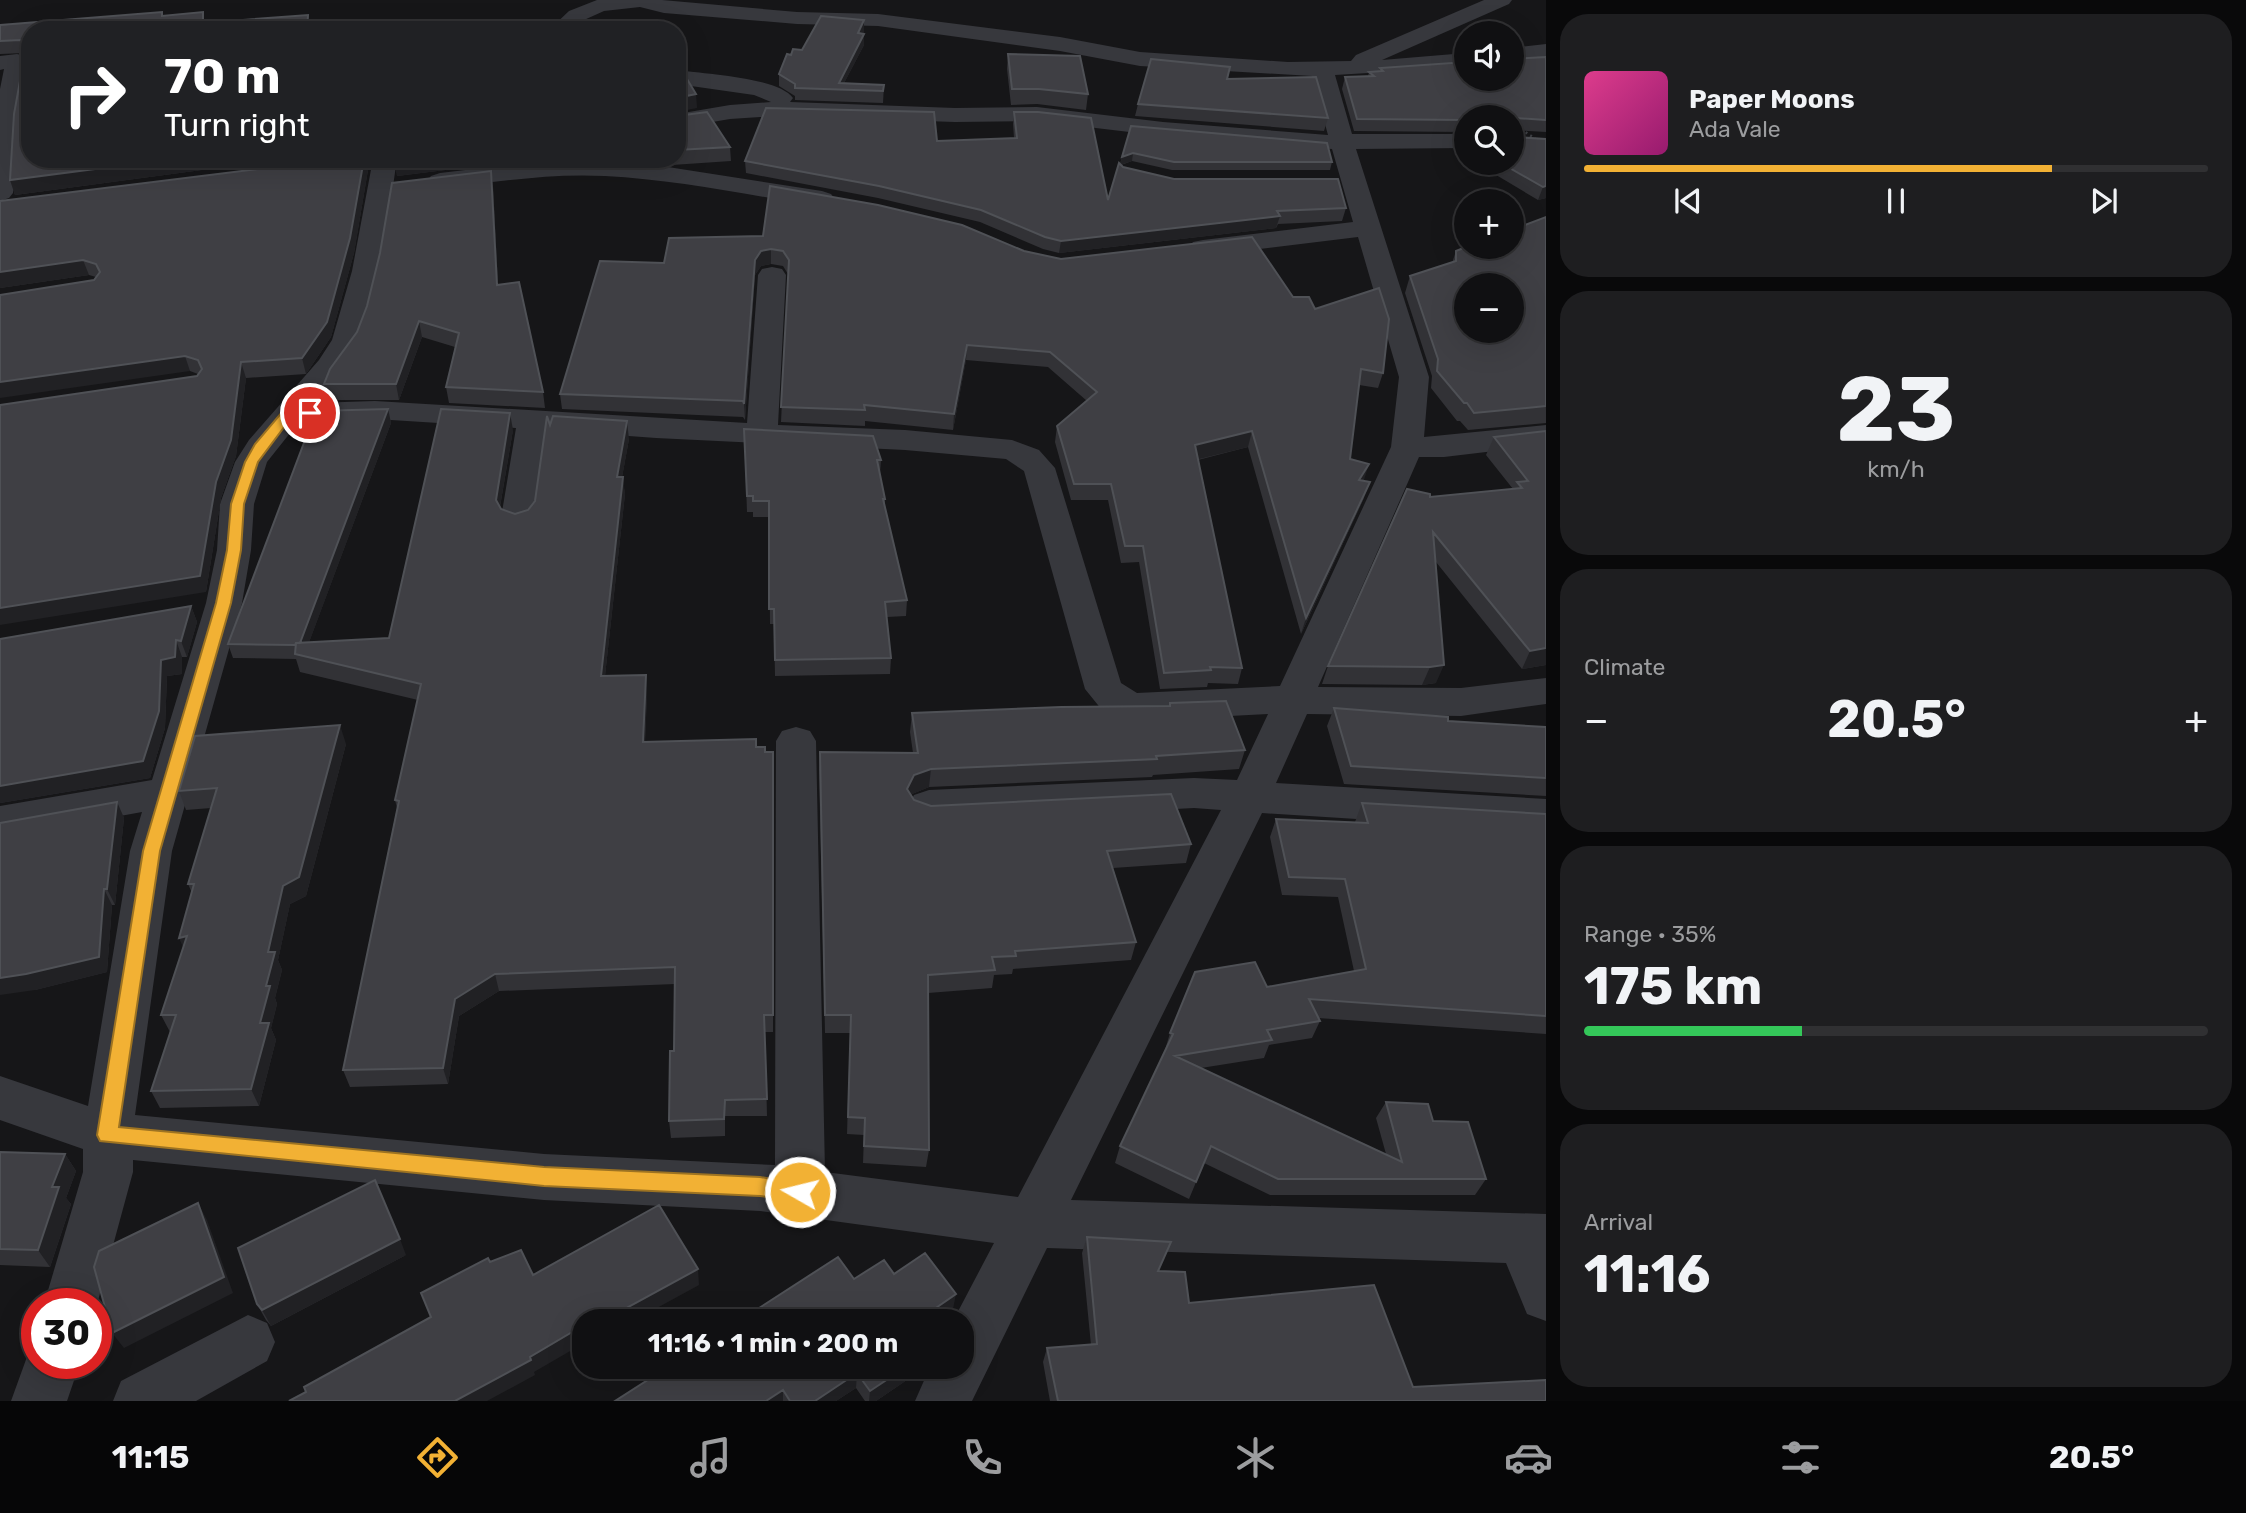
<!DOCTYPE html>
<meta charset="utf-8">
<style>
body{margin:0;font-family:Rubik,sans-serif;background:#1e1e20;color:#f1f3f6;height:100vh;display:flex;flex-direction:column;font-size:26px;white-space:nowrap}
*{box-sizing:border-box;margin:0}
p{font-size:23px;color:#9c9d9f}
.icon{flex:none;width:38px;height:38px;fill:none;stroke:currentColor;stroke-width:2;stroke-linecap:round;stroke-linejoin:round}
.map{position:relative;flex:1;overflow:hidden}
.panel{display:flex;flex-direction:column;gap:14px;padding:14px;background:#09090a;width:700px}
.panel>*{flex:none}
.guide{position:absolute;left:21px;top:21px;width:665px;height:147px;border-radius:28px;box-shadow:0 7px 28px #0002,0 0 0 2px #303032;background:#202124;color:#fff;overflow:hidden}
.controls{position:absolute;left:1454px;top:21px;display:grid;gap:14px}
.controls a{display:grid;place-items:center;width:70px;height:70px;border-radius:50%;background:#101012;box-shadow:0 7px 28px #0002,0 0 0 2px #303032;font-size:35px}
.speed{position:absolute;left:21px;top:1288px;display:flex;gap:14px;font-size:35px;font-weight:700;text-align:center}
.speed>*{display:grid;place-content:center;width:91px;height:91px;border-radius:50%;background:#101012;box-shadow:0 7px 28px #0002,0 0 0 2px #303032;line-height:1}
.speed .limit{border:10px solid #d22;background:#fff;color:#111}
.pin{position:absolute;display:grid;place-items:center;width:60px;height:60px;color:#fff;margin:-30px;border:4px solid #fff;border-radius:50%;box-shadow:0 2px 7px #0007}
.me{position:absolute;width:77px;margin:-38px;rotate:278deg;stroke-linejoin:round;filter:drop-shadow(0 0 5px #0008)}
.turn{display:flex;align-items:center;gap:24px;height:147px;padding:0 28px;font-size:32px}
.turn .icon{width:91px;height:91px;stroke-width:2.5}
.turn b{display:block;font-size:49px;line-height:60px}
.big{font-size:52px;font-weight:700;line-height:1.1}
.panel .tile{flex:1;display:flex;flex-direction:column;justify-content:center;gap:10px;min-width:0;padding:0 24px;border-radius:28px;background:#1e1e20}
.panel .dial{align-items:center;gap:0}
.dial b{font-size:91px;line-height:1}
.song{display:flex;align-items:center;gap:21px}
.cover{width:84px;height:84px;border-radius:10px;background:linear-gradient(135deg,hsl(330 70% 55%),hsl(320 70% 35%))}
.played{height:7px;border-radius:4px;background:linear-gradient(90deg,#f2b134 75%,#303032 75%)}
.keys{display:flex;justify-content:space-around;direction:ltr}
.heat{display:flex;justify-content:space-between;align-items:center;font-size:38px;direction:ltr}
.charge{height:10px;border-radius:5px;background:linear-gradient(90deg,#34c759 35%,#303032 0)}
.trip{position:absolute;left:572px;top:1309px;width:402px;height:70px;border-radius:28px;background:#101012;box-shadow:0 7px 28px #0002,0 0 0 2px #303032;font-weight:700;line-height:70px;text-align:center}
.menu{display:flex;height:112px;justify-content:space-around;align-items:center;background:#060607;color:#9c9d9f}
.menu .icon{width:49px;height:49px}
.menu .on{color:#f2b134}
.menu b{font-size:32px;color:#f1f3f6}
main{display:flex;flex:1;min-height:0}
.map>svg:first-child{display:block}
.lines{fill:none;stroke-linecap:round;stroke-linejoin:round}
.path{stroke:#3d3f44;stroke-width:2.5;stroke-dasharray:2 3.5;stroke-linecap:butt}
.minor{fill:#37383d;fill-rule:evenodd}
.wall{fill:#323236}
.shaded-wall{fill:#212124}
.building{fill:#3f3f44;stroke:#4f5156;stroke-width:2;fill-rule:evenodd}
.route{fill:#f2b134;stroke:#9d7322;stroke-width:2}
</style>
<main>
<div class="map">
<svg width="1546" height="1401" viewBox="0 0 1546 1401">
<rect width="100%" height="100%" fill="#161618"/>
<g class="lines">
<path class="path" d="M1512,123L1537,140"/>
<path class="minor" d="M597,0H662L797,12L878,14L1060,37L1140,52L1288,62L1351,61L1356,55L1484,0H1512L1509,4L1382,60L1466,53V67L1335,75L1352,134H1466V148L1356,149L1429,377L1424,437L1546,425V445L1444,457H1419L1318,687L1461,688L1546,678V704L1461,716L1307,714L1276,783L1546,799V831L1262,813L1071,1200L1546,1214V1321L1527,1314L1506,1263L1047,1248L972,1401H915L930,1367H962V1321H953L994,1243L760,1211L544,1200L133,1160V1172L96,1308V1304H44L83,1172V1149L0,1120V1076L88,1106L130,851L142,812L0,838V806L152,780L206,603L217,550L220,504L235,462L249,440L319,360L332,340L352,271L373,159H397C388,217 383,284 362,339C353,363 331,384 314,403L375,401L747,423L758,275L762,269L772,267L782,269L786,275L778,425L905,430L1012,440L1039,450L1055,468L1121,683L1137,693L1280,686L1391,447L1399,377L1358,237L1203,256L1193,254L1189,248L1193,242L1203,240L1353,222L1332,149L1163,136L1037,121L955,122L777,116L730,119L677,128V114L730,105L771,102L754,95L677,84V70C703,74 778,77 793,98L790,102L955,108L1037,107L1163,122L1328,135L1312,76L1140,66L1060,51L878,26L797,24L664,13L640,7L604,11L584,20L572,30H549L569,11ZM375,419L516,428L501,518L506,525L518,529L530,525L535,518L547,430L656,438L905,450L1006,459L1024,471L1085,689L1102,710L1134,721L1268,714L1237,780L1194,778L929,790L914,795L908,806L914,817L929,822L1194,808L1221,810L1018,1197L825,1172L816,741L810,731L796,727L782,731L776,741L775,1165L544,1154L135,1115L172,851L242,603L251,550L254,504L267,462L298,423Z
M1546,44V58L1512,62V48Z
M17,54L25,56L28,61L16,128L13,193L9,198L0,201V89L4,69L0,70V56Z
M603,160L655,165L822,191L831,194L835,199L831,204L822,207C750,195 678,180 605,176C550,173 494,182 440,189L431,186L427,181L431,176L440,173L525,163Z
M248,1315L267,1323L275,1342L267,1361L196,1401H113L121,1381Z
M37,1342V1363H80L67,1401H11L32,1343Z"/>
</g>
<path class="wall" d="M162,12L163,16L205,22L308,15L311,28L30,159H284L15,195L10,180L25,53L0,54V25Z
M864,32L863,34L864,45L844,83L884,85L883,103L795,100V96L779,86V74L791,55L802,50Z
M1008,54L1088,94L1086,110L1037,104L1011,105L1007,69Z
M1546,57V132L1514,130V137L1546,139V198L1538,200L1476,163H1512V117H1466V132L1354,131L1342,89L1345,77L1368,76L1369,72L1379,71L1380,68Z
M1227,79L1328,118L1324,131L1135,116L1138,104Z
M1014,112L1108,200L1120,164L1131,126L1332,162L1330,170H1172L1132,161L1121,165L1123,167L1174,179L1346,208L1342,221L1278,224L1276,228L1059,253L1043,249L980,222L878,198L746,173L745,161L937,141L1014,138L1013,124Z
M677,116L730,147L731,161L672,165L661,163V160L643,161L629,159H677Z
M1466,138V157L1456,151L1460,139Z
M395,159H560L525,160L397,176Z
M368,170L354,253L331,337L306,374L246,378L236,456L221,498L206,592L197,376L198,374L190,371L94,280L96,277L89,275L0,288V201Z
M493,186L498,285L543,392L545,408L449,403L446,387L455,347L422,337L399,400H328L324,384Z
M1546,217V423L1468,430L1460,421H1457L1431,388L1432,376L1405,293L1410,276L1452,263L1456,251Z
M669,238L1024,251L1061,259L1293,297L1315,309L1383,373L1378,388L1359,385L1350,459L1363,481L1364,498L1301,634L1248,447L1198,460L1242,668L1238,684L1208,683L1207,687L1160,689L1139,562L1121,563L1108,500H1071L1055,442L1057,426L1087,401L1048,367L966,360L953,430L865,421V426L781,422L788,274L783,266L771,264L761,266L755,275L745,420L743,417L562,409L560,394L664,263Z
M388,409L391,423L309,642L389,638L513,430L500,507L501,509L515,514L528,510L535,501L550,425L629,439L622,477L625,494L605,676L647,693L645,742L756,747L765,752H773V1032H765L767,1116H725V1136L671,1138L669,1121L674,1051L675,984L499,991L459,1016L448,1084L350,1087L343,1070L397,808L395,800L418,700L300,672L296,659L233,658L228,644Z
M744,429L881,460L880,473L885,499V506L907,600L906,616L887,617L891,658L890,674L775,676L774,624H770L769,517H753V512H747Z
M1546,431V665L1522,669L1436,562V683L1422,685L1322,684L1328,666L1430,497L1513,489L1486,455L1494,437Z
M191,606L197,622L187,657H182V674L167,676L165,728L150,778L0,803V639Z
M1170,703L1245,750L1239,769L1153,775L1152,777L929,787L912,794L911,795L914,800L931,806L1191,844L1186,863L1113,868L1136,942L1131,960L1013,969L1012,974L994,975L992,988L928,993L929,1150L926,1167L863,1163L864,1135L847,1134L850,1033H825L819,770L820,752L913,753L910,732L912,713L1169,706Z
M1334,708L1448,721L1546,727V796L1344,784L1327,726Z
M346,744L306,896L290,904L278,960L282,970L275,998L277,1004L271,1028L276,1040L259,1106L160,1108L151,1091L170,1032L161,1015L183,947L192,893L188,884L211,808L186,810L179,791Z
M117,802L124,818L115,905H112L107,972L35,990Z
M1362,803L1546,814V1034L1318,1018L1320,1021L1312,1038L1269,1045L1264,1058L1201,1068L1386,1154L1376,1118L1386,1102L1433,1121L1486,1179L1475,1195H1270L1204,1163L1189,1199L1115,1163L1120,1146L1165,1050L1170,1033L1267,987L1354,971L1338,897L1282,895L1270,837L1276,819L1355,822Z
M0,1152L65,1154L76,1171L66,1198L71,1204L50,1267L0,1265Z
M1087,1237L1158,1271L1189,1303L1413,1387L1546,1401H1050L1043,1362L1047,1348L1091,1345L1082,1253Z
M406,1255L271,1326L266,1320L257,1304Z
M668,1367H926L876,1401H865L856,1388L836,1401H615Z"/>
<path class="shaded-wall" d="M308,15L311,28V30H307Z
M864,20V32L857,45L858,33Z
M864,34V45L841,89L839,83Z
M696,94L697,108L677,112V98Z
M1133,153L1132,161L1120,165L1122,157Z
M172,159H284L15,195L10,180Z
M364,159H366L368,170L354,253L331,337L306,374L302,358Z
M415,159H525V160L397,176L395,162Z
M491,171L493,186L499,300L497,285Z
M1546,186V198L1538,200L1543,187Z
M1280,216L1276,228L1059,253L1061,241Z
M771,249V264L761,266L755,275L745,420L744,404L755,260L761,251Z
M83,260L89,275L0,288V272Z
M419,321L422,337L399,400L396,384Z
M967,345L966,360L953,430L954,414Z
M185,356L190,371L0,398V382Z
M241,362L246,378L236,456L221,498L206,592L0,625V608L216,482Z
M388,409L391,423L304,656L299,645Z
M510,413L513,430L498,518L496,500Z
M627,421L629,439L619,494L617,477Z
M1252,431L1248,447L1191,461L1195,445Z
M1369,464L1364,480L1354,496L1359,480Z
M623,477L625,494L603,694L601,676Z
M1370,482L1364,498L1301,634L1306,618Z
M191,606L197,622L187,657L181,641Z
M176,640L182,657V674L167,676L165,728L150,778L0,803V786L161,660Z
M1546,648V665L1522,669L1530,651Z
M1444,665L1436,683L1422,685L1430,667Z
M646,675L647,693L644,760L643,742Z
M340,725L346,744L306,896L290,904L278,960L282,970L275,998L277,1004L271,1028L276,1040L259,1106L251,1089L266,986L268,952L283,886Z
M931,769L929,787L912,794L906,807L907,789L914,775Z
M117,802L124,818L115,905L107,889Z
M104,889L112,905L107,972L35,990L0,995V978Z
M187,936V956L179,938Z
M495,974L499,991L459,1016L448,1084L443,1068L455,999Z
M65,1154L76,1171L66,1198L71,1204L50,1267L38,1250L52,1187Z
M198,1203L207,1220L233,1293L124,1348L112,1333Z
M400,1239L406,1255L271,1326L262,1310Z
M698,1269L699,1285L633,1321H613L612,1316Z
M956,1294L953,1309L935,1321H916Z
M609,1311L611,1321H592Z
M584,1325V1343L534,1372L535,1375L487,1401H455Z
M906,1367H926L876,1401H869L870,1391Z
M857,1373L856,1388L836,1401H815Z
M783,1390V1401H766Z"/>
<path class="building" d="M162,12V16L203,12V23L308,15L307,30H30V159H172L10,180L14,114L26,48L20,40L0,41V25Z
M821,16L864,20L858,33L864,34L839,83L884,85L883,91L795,88V84L779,74L787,54L791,55L793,49L802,50Z
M384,28V30H340Z
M1008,54L1080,56L1088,94L1039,89H1012Z
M1546,57V120L1516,118L1514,121V137L1546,139V186L1543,187L1501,163H1512V117H1466V120L1357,119L1345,77L1374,76L1369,72L1383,71L1380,68L1466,62V79H1512V59Z
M1151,59L1230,67L1227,79L1316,77L1328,118L1138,104Z
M687,79L696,94L677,98V81Z
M766,108L934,112L937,141L1017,138L1014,112H1038L1091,118L1108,200L1119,163L1123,167L1174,179H1338L1346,208L1277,211L1280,216L1061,241L1045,237L981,210L879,186L745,161Z
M707,112L730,147L677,150V116Z
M1131,126L1327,143L1332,162H1174L1133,153L1122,157Z
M1466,138V143L1460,139Z
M338,159H364L350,238L327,322L302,358L241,362L231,440L216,482L200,576L0,608V405L197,376L202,369L198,360L185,356L0,382V295L94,280L100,272L96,264L83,260L0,272V201Z
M395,159H415L395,162Z
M491,171L497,285L519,282L543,392L446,387L459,333L419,321L396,384H324L330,369L357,332L367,306L380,253L392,183Z
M770,186L878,205L962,225L1024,251L1061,259L1252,237L1293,297H1309L1315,309L1379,288L1389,319L1383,373L1361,369L1350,459L1369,464L1359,480L1370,482L1306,618L1252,431L1195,445L1242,668L1210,667L1211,670L1164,673L1143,546H1125L1111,484H1074L1057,426L1097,392L1050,352L967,345L954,414L864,405L865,410L781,407L789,260L783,251L771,249L761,251L755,260L744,404L743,401L560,394L600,261L664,263L669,238L763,236Z
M1546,217V406L1474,413L1467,403H1464L1437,371L1438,359L1410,276L1456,261V251L1466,247H1512V230ZM1466,285H1512V331H1466Z
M388,409L300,643H296L295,645L228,644L316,411Z
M441,409L510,413L496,500L501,509L515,514L528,510L535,501L547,416L550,425L553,416L627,421L617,477H623L601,676L646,675L643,742L756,739V747H765V752H773V1015H764L767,1099L725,1100L724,1119L669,1121L670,1051H674L675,967L495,974L455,999L443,1068L343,1070L399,801L395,800L421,684L295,654L296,643L389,638Z
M744,429L873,436L881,460H877L885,499H883L907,600L885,602L891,658L775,660L774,609H769V501H753V496H747Z
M1546,431V648L1530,651L1433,532L1444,665L1430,667L1328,666L1407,489L1430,494V497L1522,488L1517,482L1528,481L1494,437Z
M191,606L181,641L176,640L175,657L161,660L159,711L143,761L0,786V639Z
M1226,701L1245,750L1156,756L1157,759L931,769L914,775L907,789L914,800L931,806L1171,794L1191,844L1107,851L1136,942L1015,951L1016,956L992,957L995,970L928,975L929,1150L864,1146L865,1118L848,1117L851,1015H825L820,752L918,753L912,713L1061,707L1170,706V703Z
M1334,708L1448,717V721L1546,727V778L1351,766Z
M340,725L299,877L283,886L268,952H275L266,986H270L260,1023H269L251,1089L151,1091L176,1015H161L187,936L179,938L194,884H188L217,788L179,791L195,736Z
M117,802L107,889H104L99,957L26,974L0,978V823Z
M1362,803L1546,814V1016L1309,999L1320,1021L1267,1030L1272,1040L1175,1056L1402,1162L1386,1102L1428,1104L1433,1121L1468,1122L1486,1179H1278L1211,1146L1196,1182L1120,1146L1173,1034L1170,1033L1195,972L1255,962L1267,987L1366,969L1345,879L1289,877L1276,819L1368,823Z
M0,1152L65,1154L52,1187H59L38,1250L0,1249Z
M375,1180L400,1239L262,1310L257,1304L238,1248Z
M198,1203L224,1277L112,1333L94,1267L99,1251Z
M659,1205L698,1269L612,1316L609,1311L592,1321H584V1325L530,1357L531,1360L455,1401H289L306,1392L304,1387L431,1317L421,1293L488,1258L490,1262L521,1250L533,1275Z
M1087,1237L1171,1242L1158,1271L1185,1272L1189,1303L1374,1285L1413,1387L1546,1380V1401H1058L1047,1348L1097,1344Z
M925,1253L956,1294L917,1321H739L838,1257L854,1279L884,1260L894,1274Z
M668,1367H906L870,1391L857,1373L815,1401H790L783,1390L766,1401H615Z"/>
<path class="route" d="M310,409L314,410V416L291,418L258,462L244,504L241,550L231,603L160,851L119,1127L544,1167L760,1177L807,1185L810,1192L807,1199L800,1202L760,1196L544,1186L100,1141L97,1135L143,851L216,603L227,550L231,504L245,462L255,444L283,411Z"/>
</svg>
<div class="controls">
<a><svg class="icon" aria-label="sound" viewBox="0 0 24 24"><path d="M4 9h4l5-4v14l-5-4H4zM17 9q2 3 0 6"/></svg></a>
<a><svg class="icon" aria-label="search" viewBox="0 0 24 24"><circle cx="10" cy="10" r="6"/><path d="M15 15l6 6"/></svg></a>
<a>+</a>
<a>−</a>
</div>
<div class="speed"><div class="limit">30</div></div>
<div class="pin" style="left:310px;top:413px;background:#d93025"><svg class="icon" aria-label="arrive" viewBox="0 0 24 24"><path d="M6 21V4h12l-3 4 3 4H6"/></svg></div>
<svg class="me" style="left:800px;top:1192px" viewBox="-20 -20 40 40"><circle r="17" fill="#f2b134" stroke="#fff" stroke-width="3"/><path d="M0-11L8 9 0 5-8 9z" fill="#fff"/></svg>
<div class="trip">11:16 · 1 min · 200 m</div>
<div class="guide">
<div class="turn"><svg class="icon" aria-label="right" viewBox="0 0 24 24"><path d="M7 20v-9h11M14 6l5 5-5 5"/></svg><div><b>70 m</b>Turn right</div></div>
</div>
</div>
<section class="panel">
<div class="tile">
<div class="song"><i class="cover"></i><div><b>Paper Moons</b><p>Ada Vale</p></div></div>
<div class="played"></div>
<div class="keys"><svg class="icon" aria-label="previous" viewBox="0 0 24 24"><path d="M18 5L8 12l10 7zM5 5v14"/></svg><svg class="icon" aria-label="pause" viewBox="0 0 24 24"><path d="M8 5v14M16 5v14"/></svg><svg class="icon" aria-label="next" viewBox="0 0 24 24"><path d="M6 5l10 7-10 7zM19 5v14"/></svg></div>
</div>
<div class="tile dial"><b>23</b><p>km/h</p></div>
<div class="tile"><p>Climate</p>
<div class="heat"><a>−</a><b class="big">20.5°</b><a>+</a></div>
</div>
<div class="tile"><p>Range · 35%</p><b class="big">175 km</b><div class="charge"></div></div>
<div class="tile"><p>Arrival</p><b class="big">11:16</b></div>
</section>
</main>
<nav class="menu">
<b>11:15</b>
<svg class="icon on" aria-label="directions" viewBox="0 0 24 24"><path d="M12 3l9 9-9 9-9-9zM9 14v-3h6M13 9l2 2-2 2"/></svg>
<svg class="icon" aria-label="music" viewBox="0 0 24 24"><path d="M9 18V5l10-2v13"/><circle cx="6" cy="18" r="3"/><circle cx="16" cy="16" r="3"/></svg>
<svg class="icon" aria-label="phone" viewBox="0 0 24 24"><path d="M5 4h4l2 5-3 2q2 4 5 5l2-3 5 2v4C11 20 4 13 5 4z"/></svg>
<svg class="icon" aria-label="climate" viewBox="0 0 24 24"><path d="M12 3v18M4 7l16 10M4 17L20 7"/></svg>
<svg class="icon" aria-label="car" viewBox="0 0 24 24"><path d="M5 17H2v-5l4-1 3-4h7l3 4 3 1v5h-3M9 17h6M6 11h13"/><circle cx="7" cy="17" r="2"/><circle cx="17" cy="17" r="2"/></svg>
<svg class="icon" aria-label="filters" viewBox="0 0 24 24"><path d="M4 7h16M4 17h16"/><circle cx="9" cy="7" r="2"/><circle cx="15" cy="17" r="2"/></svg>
<b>20.5°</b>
</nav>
